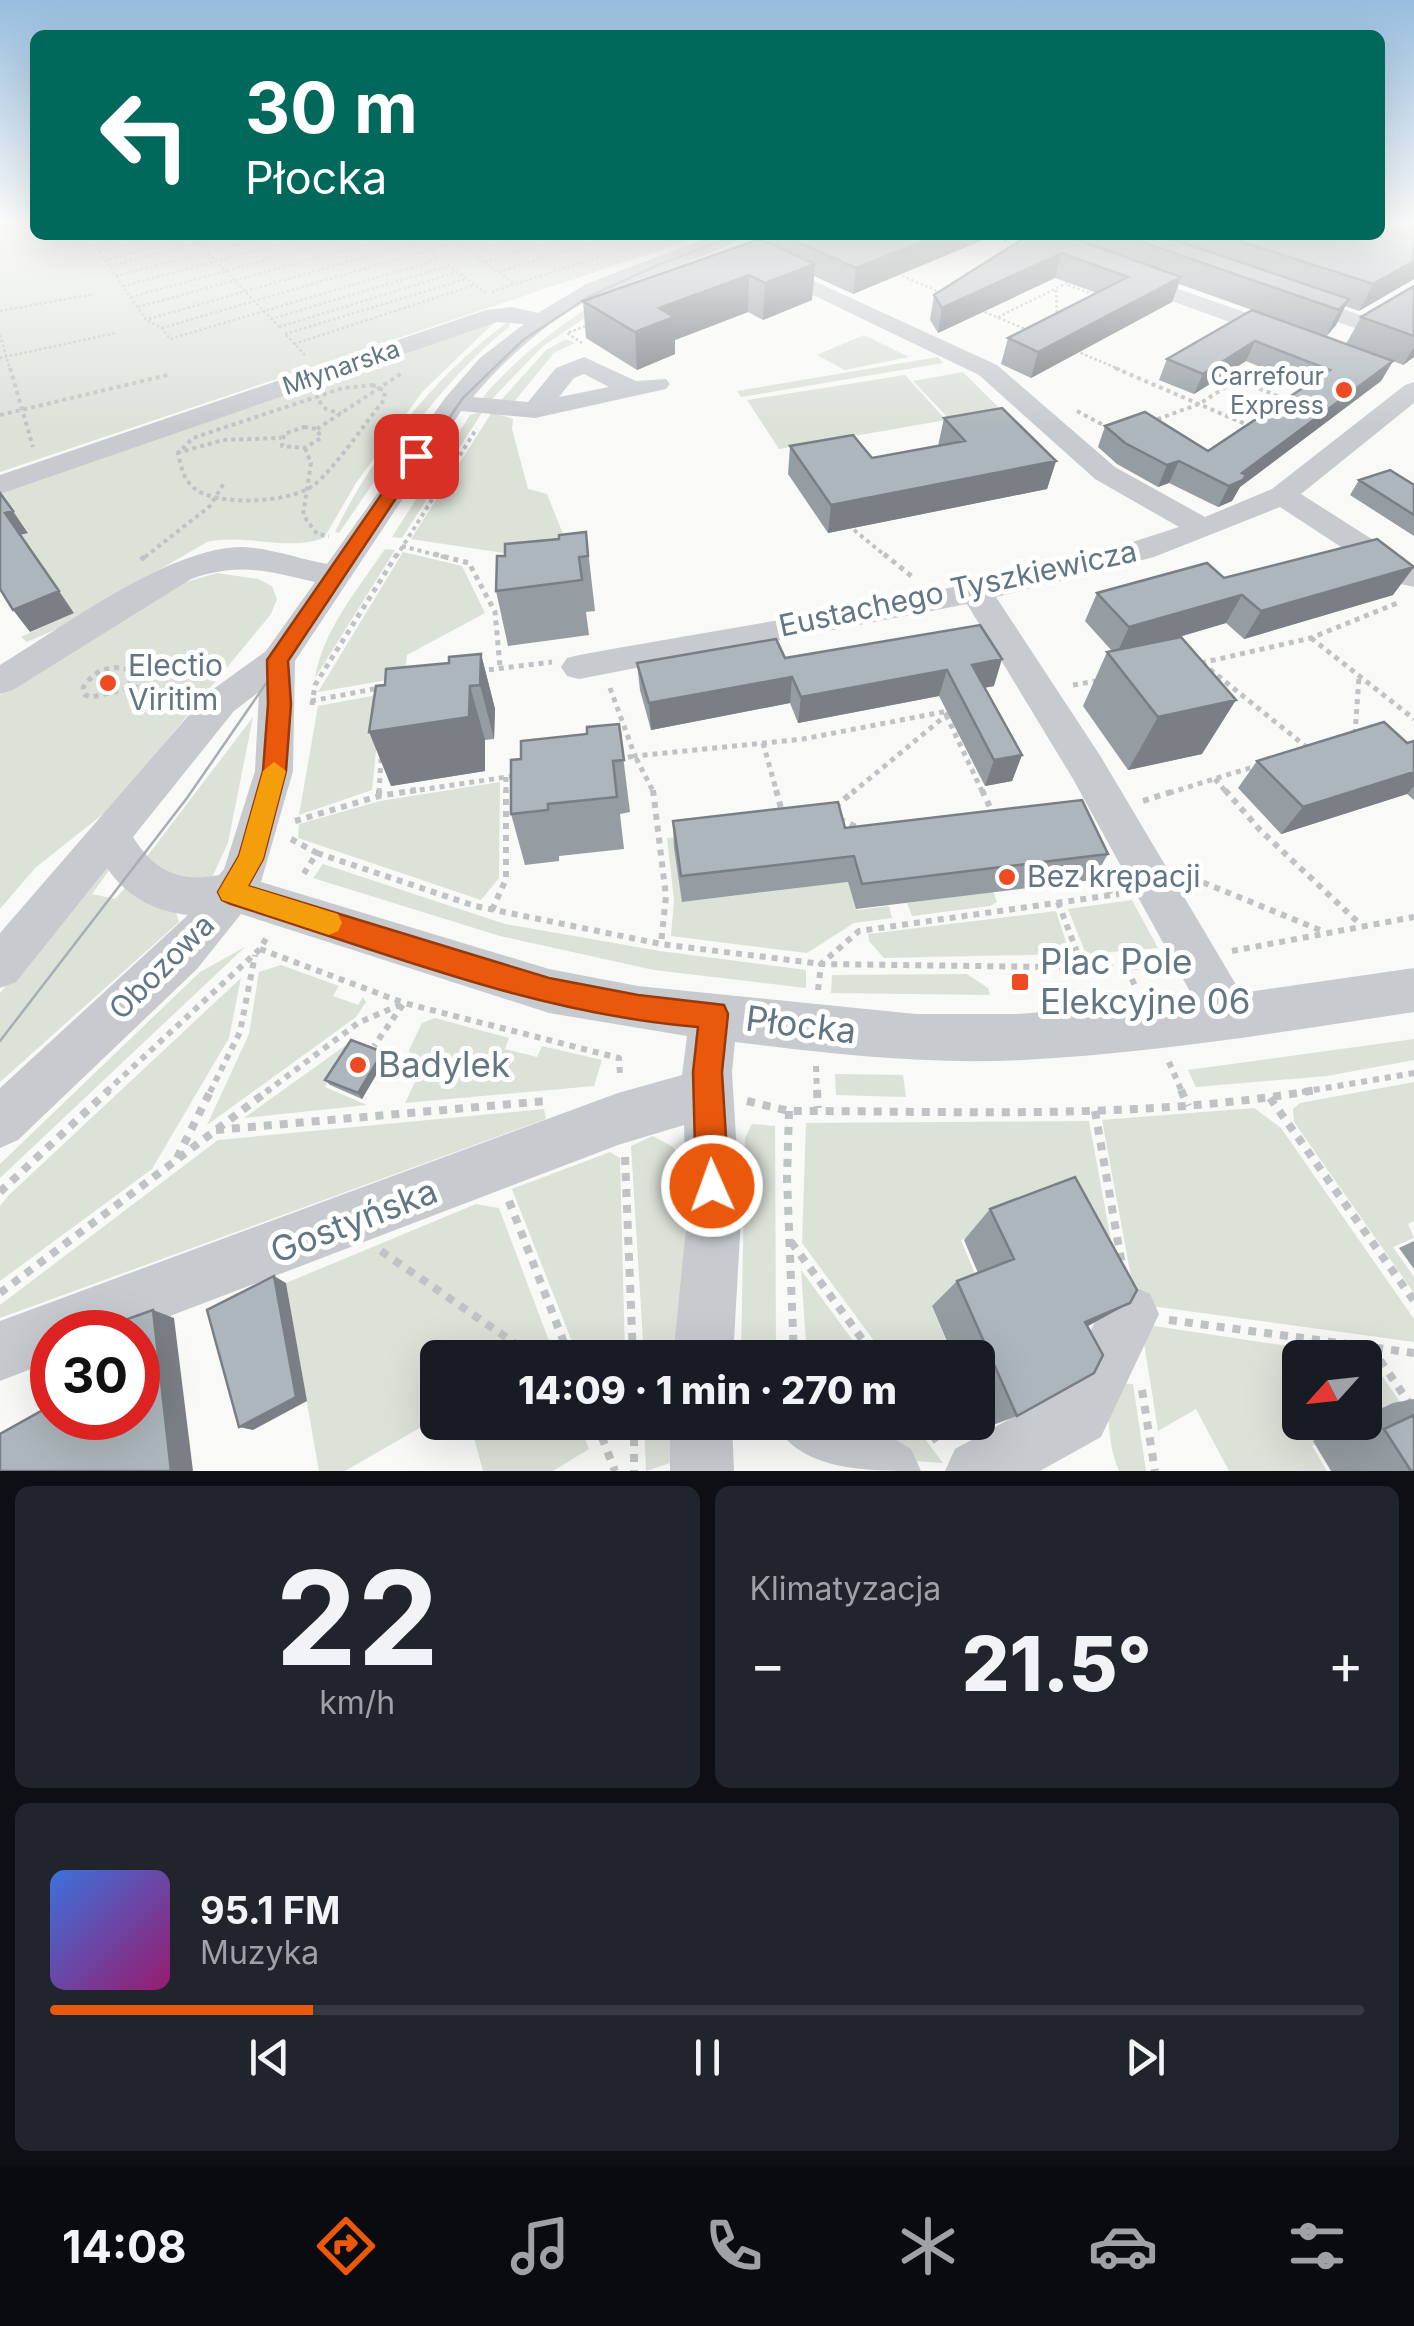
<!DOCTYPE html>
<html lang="pl">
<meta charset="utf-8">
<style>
body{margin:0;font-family:Inter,sans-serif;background:#20242c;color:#f1f3f6;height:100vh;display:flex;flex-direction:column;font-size:38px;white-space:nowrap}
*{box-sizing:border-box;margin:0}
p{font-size:32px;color:#9ea1a6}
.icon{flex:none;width:55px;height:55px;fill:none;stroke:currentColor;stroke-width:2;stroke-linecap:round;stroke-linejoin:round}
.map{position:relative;height:1471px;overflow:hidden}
.details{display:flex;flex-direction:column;gap:15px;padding:15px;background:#0d0f14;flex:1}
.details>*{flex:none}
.top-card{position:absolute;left:30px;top:30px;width:1355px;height:210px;border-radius:15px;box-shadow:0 10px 40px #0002;background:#00695c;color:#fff;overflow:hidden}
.needle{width:65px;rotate:243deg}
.controls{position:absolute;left:1282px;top:1340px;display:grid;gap:20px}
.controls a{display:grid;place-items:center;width:100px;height:100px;border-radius:15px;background:#171b24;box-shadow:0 10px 40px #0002;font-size:50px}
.speed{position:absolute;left:30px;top:1310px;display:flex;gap:20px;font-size:50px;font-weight:700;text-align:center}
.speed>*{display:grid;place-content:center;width:130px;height:130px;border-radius:50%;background:#171b24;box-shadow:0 10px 40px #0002;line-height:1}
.speed .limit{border:15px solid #d22;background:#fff;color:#111}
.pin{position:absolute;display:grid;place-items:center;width:85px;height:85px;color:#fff;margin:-42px;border-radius:20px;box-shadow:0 5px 15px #0006}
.me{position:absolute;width:110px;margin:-55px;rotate:358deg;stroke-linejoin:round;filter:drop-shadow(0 0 8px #0008)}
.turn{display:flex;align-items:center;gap:35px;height:210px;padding:0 50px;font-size:45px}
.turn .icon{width:130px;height:130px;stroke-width:2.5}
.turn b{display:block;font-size:70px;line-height:85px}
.big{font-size:75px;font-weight:800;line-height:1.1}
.details .tile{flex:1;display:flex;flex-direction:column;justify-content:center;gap:15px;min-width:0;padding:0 35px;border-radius:15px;background:#20242c}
.details .dial{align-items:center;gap:0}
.dial b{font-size:130px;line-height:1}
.song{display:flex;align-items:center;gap:30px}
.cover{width:120px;height:120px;border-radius:15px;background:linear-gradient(135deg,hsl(220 70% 55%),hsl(320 70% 35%))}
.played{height:10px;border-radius:5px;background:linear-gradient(90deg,#ea580c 20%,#363941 20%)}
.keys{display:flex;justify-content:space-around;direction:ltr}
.heat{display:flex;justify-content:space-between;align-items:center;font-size:55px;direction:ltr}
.details .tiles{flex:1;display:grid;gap:15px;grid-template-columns:1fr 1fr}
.tile:last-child{grid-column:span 2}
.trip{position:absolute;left:420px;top:1340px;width:575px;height:100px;border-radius:15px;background:#171b24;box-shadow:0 10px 40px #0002;font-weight:800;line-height:100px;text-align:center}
.menu{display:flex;height:160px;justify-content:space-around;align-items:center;background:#090b0e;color:#9ea1a6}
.menu .icon{width:70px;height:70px}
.menu .selected{color:#ea580c}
.menu b{font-size:45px;color:#f1f3f6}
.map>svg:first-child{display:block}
.green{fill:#dbe2d8}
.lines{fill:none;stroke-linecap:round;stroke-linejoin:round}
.path-far4{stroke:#c0c3c5;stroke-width:2.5;stroke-dasharray:2.5 2.5;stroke-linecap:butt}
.path-far3{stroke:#c0c3c5;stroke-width:4;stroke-dasharray:4 4;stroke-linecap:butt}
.path-far2{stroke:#c0c3c5;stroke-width:5;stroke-dasharray:5 5;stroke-linecap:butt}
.path-far1{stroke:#c0c3c5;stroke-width:6;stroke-dasharray:6 6;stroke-linecap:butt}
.path{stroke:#c0c3c5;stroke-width:8;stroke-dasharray:8 8;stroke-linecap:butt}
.minor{fill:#c7cbcf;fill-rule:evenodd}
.tram{stroke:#a7aeb4;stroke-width:2.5}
.wall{fill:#959da2}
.shaded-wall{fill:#797f84}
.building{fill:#adb6bc;stroke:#797f84;stroke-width:2.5}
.route{fill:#ea580c;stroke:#983908;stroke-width:2.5}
.slow{fill:#f59e0b}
.poi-dot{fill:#ee4b22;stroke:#fff;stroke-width:4}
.labels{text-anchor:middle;stroke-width:10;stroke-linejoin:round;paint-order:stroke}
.far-street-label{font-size:25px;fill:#627684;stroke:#fff}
.far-poi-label{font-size:25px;fill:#627684;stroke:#fff;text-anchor:end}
.street-label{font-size:30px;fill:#627684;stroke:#fff}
.poi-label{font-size:30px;fill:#627684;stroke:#fff;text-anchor:start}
.near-poi-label{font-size:35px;fill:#627684;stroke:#fff;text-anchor:start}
.near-street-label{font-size:35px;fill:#627684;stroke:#fff}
</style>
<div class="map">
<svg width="1414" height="1471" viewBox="0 0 1414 1471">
<rect width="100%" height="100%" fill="#f9f9f7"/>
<path class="green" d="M0,222H35V235H705L0,472Z
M591,306L595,311L542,347L489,402L485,401L483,397C515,360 550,332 591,306Z
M498,319L423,391L356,483L324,538C285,552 248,533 207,542L59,628L27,642L21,637L74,612L4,542L28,532L0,493Z
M510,320V326C438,384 391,458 339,533L335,532C375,450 437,374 510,320Z
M864,335L909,357L845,370L817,355Z
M566,339L575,343L554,353L513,403L501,400L546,350Z
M938,357L943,363L741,397L737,391Z
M963,372L1009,418L957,427L913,381Z
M905,375L946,420L779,449L747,400Z
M483,411L402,538L392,537L470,415Z
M492,412L513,419L512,429L528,489L547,494L575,564L411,539Z
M385,549L395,550L315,678C323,630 358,589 385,549Z
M403,552L462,566L485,613L407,655L404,677L318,692Z
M217,573L258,579L272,586L277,599L271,614L112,807L35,868L0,909V695L180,584Z
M382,694L372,790L299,815L318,706Z
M253,717L228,843L207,888L198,890L145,859Z
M500,782L499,878L481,900L298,838L299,824L380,801Z
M833,823L683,902L848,882L857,910L889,906L892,918L854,923L807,953L671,936L674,900L667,838Z
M106,861L110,869L92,894L115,899L125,888L145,901L176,912L179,922L0,1082V993Z
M323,864L505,924L660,951L806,970V988L654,970L500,936L313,878Z
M993,891L997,902L990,906L912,916L907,903Z
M1132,900L1158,948L1086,954L1068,909Z
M1056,911L1070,954L884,958L869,941L868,934Z
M245,947L1,1177L0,1178V1164L200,972Z
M281,965L339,986L333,996L358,1005L363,997L366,1002L356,1017L207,1125L249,1034L259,972Z
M967,974L988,988L990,995L831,993L832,975Z
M241,978L229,1038L152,1169L0,1281V1206L9,1195Z
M435,1018L509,1038L505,1049L537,1057L542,1046L602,1060L594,1086L405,1103L417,1078L409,1050L422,1023Z
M356,1038L325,1087L367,1105L244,1118Z
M1414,1039V1060L1327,1076L1196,1087L1188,1070Z
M835,1074L903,1075L906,1097L836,1095Z
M1414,1082V1221L1408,1224L1414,1238L1393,1247L1414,1277V1293L1294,1122L1293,1109L1300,1103Z
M1254,1108L1281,1128L1414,1319V1342L1136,1304L1102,1120Z
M544,1109L546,1119L0,1318V1305L218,1140Z
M1089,1121L1116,1267L1042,1209L961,1240L980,1286L932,1307L953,1357H886L802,1243L806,1123Z
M752,1124L775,1126L776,1357H741L745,1138Z
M653,1136L673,1147L687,1166L682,1357H644L631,1146Z
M610,1152L620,1158L625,1357H578L512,1189Z
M476,1204L499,1208L555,1357L438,1358L437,1418L345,1471H319L286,1283Z
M801,1270L865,1357H807Z
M1141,1324L1361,1357L1300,1358V1422L1359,1423L1312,1446L1327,1471H1229L1196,1409L1158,1431Z
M1365,1358L1371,1359L1414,1423L1365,1420Z
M1109,1383L1133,1384L1146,1471H1119C1107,1443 1108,1413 1109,1383Z
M470,1423H579L589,1449L553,1471H483Z
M644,1423H681L676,1461L646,1471Z
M838,1423H913L943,1463L901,1460Z"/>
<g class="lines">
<path class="path-far4" d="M88,235L146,320L162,328L170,339L440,259
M191,235L279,327
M408,235L439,259
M446,235L515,284L646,242
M990,235L1020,246
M95,245L137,235
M100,251L163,235
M471,252L528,235
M105,260L201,235
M485,262L573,235
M448,265L486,293
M110,266L228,235
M499,272L618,235
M893,272L942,293
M116,276L272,235
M1068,285L1100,297
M123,286L314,235
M1056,290L1057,319
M492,292L514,284
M131,297L357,235
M138,307L400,235
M980,310L1030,331
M0,311L94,294
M998,317L1073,280
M149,319L417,242
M271,319L449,266
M279,327L458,272
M162,328L480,235
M285,334L466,279
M0,335L10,370
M286,335L306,356
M582,343L567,333L591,324
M294,344L475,285
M1076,351L1121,370
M0,358L116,333
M1252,370L1264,363"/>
<path class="path-far3" d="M10,368L33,447
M1115,368L1250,426
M1237,379L1289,401
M372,385L385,391L384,400C365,423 336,467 314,485C291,503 216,507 194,488C183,479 181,466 178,453L193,438L343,388Z
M319,401L326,409L341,414
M1077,411L1107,427
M0,415L168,375
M1150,422L1199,404L1256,368
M304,427L317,429L321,438L305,448L282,446L284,434Z
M317,429L402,373
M305,448L311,463L303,515L317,534L329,536
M177,453L223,440L281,438
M854,530L887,557
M402,546L444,557
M145,557L210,506L224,483
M396,557L477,428"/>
<path class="path-far2" d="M434,554L469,563L495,612L500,667
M884,554L915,579
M141,560L147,554
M1311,638L1414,719
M1201,663L1311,638L1400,602
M1202,663L1309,749
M479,671L552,662
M1073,685L1097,681
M128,687L133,677L130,670C110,664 94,670 83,688L85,695L92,697L135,687L185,699
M610,688L635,756L803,739L953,710
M311,701L379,688
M312,705L315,685L397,554
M946,715L983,793
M1355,734L1359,677
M763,743L777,793
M618,759L635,756L654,793
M506,777V793
M1215,779L1227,793
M379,793L381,759
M400,793L513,776
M852,793L950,712
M1169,793L1256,766"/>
<path class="path-far1" d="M653,790L666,896L661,944
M776,790L782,812
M982,790L994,816
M1225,790L1260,830L1361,925
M379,796V790
M1143,801L1177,790
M835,807L855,790
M839,819L861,829
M295,821L379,796L416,790
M291,839L317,853L301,878
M317,853L475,906L661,944L821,964L1127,968L1159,963
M1097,867L1111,895
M1192,878L1320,930
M1058,902L1083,968
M492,910L506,879V790
M260,949L404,1003L374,1046
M1232,951L1414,917
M1127,968L1136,988
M818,990L821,964L859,931L1119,894
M1169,1062L1182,1092
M816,1066L817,1092
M106,1092L260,949L268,935
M210,1092L240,1032L255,955
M266,1092L358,1023L404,1003L619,1058L620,1075
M1302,1092L1414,1073"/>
<path class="path" d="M817,1090L818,1108
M1181,1090L1188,1106
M1270,1098L1414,1301
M747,1101L789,1111C964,1111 1143,1120 1316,1090
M789,1111L787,1178L794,1358
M1095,1111L1122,1265
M216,1130L546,1101
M625,1157L633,1358
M177,1158L211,1090
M0,1192L109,1090
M509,1201L570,1358
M791,1242L876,1358
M381,1251L536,1358
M0,1293L269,1090
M1169,1320L1414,1353
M1371,1347L1414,1410
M1142,1390L1155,1471
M596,1422L615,1471
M634,1422V1471
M923,1422L939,1444"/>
<path class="minor" d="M715,235H743C725,253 636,279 607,292C555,313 509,355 473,397L528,402L556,368L584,357L636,381L666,379L670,384L666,389L535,418L461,411L295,661L293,771L261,882L549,969L638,986L916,1014H1019L1194,999L1073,779L967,604L579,679L567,676L561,667L567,658L579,655C779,618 986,592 1179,527L1095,479L979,375L759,269L756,265L759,261L766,259L997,365L1115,467L1205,517L1272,489L1405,385L1414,382V403L1301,494L1414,566V587L1396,583L1280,507L1154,557L996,597L1101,757L1241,993L1414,968V1012C1283,1032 1155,1053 1023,1060C926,1065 830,1054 735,1042L732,1072L741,1218L733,1358H673L687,1218L684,1125L618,1145L128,1332H52V1361L0,1381V1321L618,1093L682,1075L687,1036L549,1013L241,914L197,969L18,1140L0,1148V1088L188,915C154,911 127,897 107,868L16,982L0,988V933L208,693L266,651L315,582C266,571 240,562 191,579L13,690L0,694V665C63,627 171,546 243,547C270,548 301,559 327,564L445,398L480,358L524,324L497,322L0,494V475L486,310L512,307L538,313L586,284ZM584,374L609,387L559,397L574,378ZM259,692L255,771L224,869L219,875C180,883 154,871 133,837L234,711Z
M1130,272L1293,329L1297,334L1285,341L1277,339L1122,283L1119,278Z
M1293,292L1369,318L1372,323L1361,330L1285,304L1282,299L1285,294Z
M1130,1285L1150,1294L1159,1314L1101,1437L1040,1471H945L955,1449L1057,1393L1110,1294Z
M670,1422H732L734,1471H670Z
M774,1422H866L911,1449L921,1471C866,1471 799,1471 774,1422Z"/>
<path class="tram" d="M0,1041L187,798L463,398L523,340L588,297L660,264L738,235"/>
</g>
<path class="wall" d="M1414,222V279L1359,311L1345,306L1336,325L1326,336L1346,344L1361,317L1414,286V357L1403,365L1393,361L1381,381L1240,487L1232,501L1218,507L1169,483L1158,487L1117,464L1098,447L1105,426L1208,451L1307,386L1246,361L1194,394L1159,380L1167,359L1252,310L1179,284L1172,302L1031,378L1001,364L1008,338L1097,293L1055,278L938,333L930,320L934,295L1029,235H1380Z
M769,235H995L853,294L814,276L812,300L763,320L748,312L675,340V354L637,370L586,338L583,301L768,243Z
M944,418L1056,461L1047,489L828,533L788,474L790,446L872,458L938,446Z
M1359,480L1414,485V536L1350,495Z
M586,532L595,611L586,612L589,635L508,646L496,591L505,556Z
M1224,578L1393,595L1244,639L1226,623L1173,639L1202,754L1128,770L1083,706L1107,652L1112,651L1085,621L1097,593Z
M980,625L994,686L984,688L1022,755L1012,781L985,786L939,696L798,723L790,703L651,730L640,690L637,663L785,658Z
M481,654L495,709L494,739L485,740V771L391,786L385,685L449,663Z
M619,724L630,812L620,814L624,849L559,856V861L525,865L511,814L521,759L587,734Z
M1414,741V800L1407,794L1281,834L1238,788L1257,761L1407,743Z
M673,821L845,828L1108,854L1093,880L856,909L848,882L682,902L674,848Z
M386,1058L362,1099L330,1085L325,1080Z
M990,1209L1088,1326L1017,1416L985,1428L978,1412V1358H954L932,1306L957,1281L978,1273L964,1240Z
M1414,1241V1269L1399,1248Z
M1414,1399V1471H1331L1313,1441L1351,1422H1365V1416L1393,1403Z"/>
<path class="shaded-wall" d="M939,235H995L853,294L856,268Z
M1062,253L1055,278L938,333L942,308Z
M1414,261V279L1359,311L1373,284Z
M815,264L812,300L763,320L765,283Z
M749,275L748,312L675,340V354L637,370L635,332L659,308Z
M1181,277L1172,302L1031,378L1038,352Z
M1349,299L1336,325L1326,337L1339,310Z
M1255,341L1246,361L1194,394L1203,374Z
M1414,347V357L1403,365Z
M1393,361L1381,381L1240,487L1232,501L1218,507L1229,486L1242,473Z
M1056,461L1047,489L828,533L831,505Z
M1179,461L1169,483L1158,487L1167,465Z
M13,511L28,533L20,535L5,513Z
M1414,567L1393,595L1244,639L1261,611Z
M59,591L74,613L30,632L13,610Z
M1242,595L1226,623L1116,655L1129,627Z
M481,654L495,709L494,739L480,685Z
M1002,659L994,686L964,691L972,665Z
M947,670L939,696L798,723L801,697Z
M792,677L790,703L651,730L649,703Z
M470,686L485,740V771L391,786L369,732Z
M1236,700L1202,754L1128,770L1158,717Z
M1022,755L1012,781L985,786L994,760Z
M1414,772V786L1407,794L1281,834L1303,807Z
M383,1052L386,1058L362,1099L358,1093Z
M274,1276L286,1283L307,1401L253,1430L239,1427Z
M1130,1303L1088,1326L1085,1322Z
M153,1310L174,1318L193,1471H171Z"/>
<path class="building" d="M1380,222H1414V261L1373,284L1221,235H1380Z
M782,235H939L856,268Z
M1029,235H1064L1181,277L1038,352L1008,338L1128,277L1062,253L942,308L934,295Z
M1122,235H1160L1349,299L1339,310Z
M760,239L815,264L765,283L749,275L659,308L674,317L635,332L583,301Z
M1414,286V336L1361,317Z
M1252,310L1393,361L1242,473L1246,475L1243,480L1229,486L1179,461L1167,465L1125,443L1105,426L1145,412L1208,451L1330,370L1255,341L1203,374L1167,359Z
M1002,408L1056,461L831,505L790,446L853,435L872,458L965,441L944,418Z
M1390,470L1414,485V515L1359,480Z
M0,493L13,511L5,513L59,591L13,610L0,589Z
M586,532L588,556L579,557L582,580L496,591L497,556H505V544L559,539V535Z
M1377,539L1414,567L1261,611L1242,595L1129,627L1097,593L1207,563L1224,578Z
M980,625L1002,659L972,665L1022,755L994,760L947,670L801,697L792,677L649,703L637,663L776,639L785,658Z
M1181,637L1236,700L1158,717L1107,652Z
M481,654L480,685L470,686L469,717L369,732L376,686L385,685L386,669L449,663V657Z
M1384,722L1407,743L1414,741V772L1303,807L1257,761Z
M619,724L624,760L613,761L617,797L548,804V810L511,814V760L521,759V741L587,734V727Z
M1082,800L1108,854L862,884L854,856L681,876L673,821L838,802L845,828Z
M351,1040L383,1052L358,1093L325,1080Z
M1075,1177L1137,1290L1130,1303L1085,1322L1103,1355L1094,1373L1017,1416L957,1281L1014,1259L990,1209Z
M274,1276L296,1397L239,1427L207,1310Z
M153,1310L171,1471H0V1434L52,1405V1418H138V1332H91Z
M1414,1415V1471H1411L1384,1429Z"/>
<linearGradient id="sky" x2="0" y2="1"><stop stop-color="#97bdde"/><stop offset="0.52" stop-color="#fcfcfb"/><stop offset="1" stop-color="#fcfcfb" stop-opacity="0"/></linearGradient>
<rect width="1414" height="428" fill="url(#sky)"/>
<path class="route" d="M410,453L424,456L288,661L291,704L286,771L263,859L248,886L549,978L638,995L724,1005L728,1014L722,1072L729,1186L724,1198L712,1202L701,1198L696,1186L693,1072L698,1027C537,1014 384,952 231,904L222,900L218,892L239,856L263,771L268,704L267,660Z"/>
<path class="slow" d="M274,762L286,771L263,859L248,886L338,914L342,923L338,931L329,935L222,900L218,892L239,856L263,771Z"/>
<g class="poi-dot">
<circle cx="1344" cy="390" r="10"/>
<circle cx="108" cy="683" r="10"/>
<circle cx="1007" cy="877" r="10"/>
<rect x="1010" y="972" width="20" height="20" rx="5"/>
<circle cx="358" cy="1065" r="10"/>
</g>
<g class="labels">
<g class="far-street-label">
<text transform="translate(341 367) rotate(-19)" y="9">Młynarska</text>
</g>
<g class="far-poi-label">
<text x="1324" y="385">Carrefour<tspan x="1324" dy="29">Express</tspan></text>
</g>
<g class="street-label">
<text transform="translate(958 589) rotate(-12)" y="10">Eustachego Tyszkiewicza</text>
<text transform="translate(162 967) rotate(-45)" y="10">Obozowa</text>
</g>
<g class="poi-label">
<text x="128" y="676">Electio<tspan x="128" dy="34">Viritim</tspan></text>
<text x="1027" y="887">Bez krępacji</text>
</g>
<g class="near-poi-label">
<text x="1040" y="974">Plac Pole<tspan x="1040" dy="40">Elekcyjne 06</tspan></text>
<text x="378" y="1077">Badylek</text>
</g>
<g class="near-street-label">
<text transform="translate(801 1025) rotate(7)" y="12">Płocka</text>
<text transform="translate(354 1221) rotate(-21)" y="12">Gostyńska</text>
</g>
</g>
</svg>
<div class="controls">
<a><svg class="needle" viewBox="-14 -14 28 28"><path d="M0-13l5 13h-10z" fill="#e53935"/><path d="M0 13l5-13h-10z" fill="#9ea1a6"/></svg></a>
</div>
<div class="speed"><div class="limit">30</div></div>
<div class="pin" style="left:416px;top:456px;background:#d93025"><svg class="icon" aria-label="arrive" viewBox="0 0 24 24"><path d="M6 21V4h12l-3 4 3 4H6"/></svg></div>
<svg class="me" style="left:712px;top:1186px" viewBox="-20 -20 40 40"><circle r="17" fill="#ea580c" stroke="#fff" stroke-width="3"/><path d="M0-11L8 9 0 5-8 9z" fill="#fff"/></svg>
<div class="trip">14:09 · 1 min · 270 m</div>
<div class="top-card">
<div class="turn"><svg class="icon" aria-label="left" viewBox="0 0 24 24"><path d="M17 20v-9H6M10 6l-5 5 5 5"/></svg><div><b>30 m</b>Płocka</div></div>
</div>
</div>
<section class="details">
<div class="tiles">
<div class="tile dial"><b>22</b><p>km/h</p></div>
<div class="tile"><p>Klimatyzacja</p>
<div class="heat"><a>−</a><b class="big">21.5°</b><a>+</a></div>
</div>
<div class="tile">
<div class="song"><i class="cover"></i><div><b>95.1 FM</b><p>Muzyka</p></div></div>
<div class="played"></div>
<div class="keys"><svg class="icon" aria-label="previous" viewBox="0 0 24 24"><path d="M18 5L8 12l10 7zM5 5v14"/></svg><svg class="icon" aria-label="pause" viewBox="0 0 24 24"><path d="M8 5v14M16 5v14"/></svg><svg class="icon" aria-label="next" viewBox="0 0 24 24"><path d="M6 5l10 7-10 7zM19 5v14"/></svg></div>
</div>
</div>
</section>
<nav class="menu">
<b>14:08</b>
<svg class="icon selected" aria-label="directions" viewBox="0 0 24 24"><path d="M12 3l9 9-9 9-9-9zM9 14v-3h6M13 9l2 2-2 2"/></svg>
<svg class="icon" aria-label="music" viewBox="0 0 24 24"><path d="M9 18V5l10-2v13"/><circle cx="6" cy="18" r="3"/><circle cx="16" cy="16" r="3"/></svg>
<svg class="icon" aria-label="phone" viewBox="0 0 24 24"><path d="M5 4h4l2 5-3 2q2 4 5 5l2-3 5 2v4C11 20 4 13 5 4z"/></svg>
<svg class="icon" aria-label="climate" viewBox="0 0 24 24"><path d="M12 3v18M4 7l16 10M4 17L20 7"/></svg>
<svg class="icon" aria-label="car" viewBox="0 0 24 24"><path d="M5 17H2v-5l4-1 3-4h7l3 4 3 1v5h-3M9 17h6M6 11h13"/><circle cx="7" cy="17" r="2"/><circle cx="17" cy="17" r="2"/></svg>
<svg class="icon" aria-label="filters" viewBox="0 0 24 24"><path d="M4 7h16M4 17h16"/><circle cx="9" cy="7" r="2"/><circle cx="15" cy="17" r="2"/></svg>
</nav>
